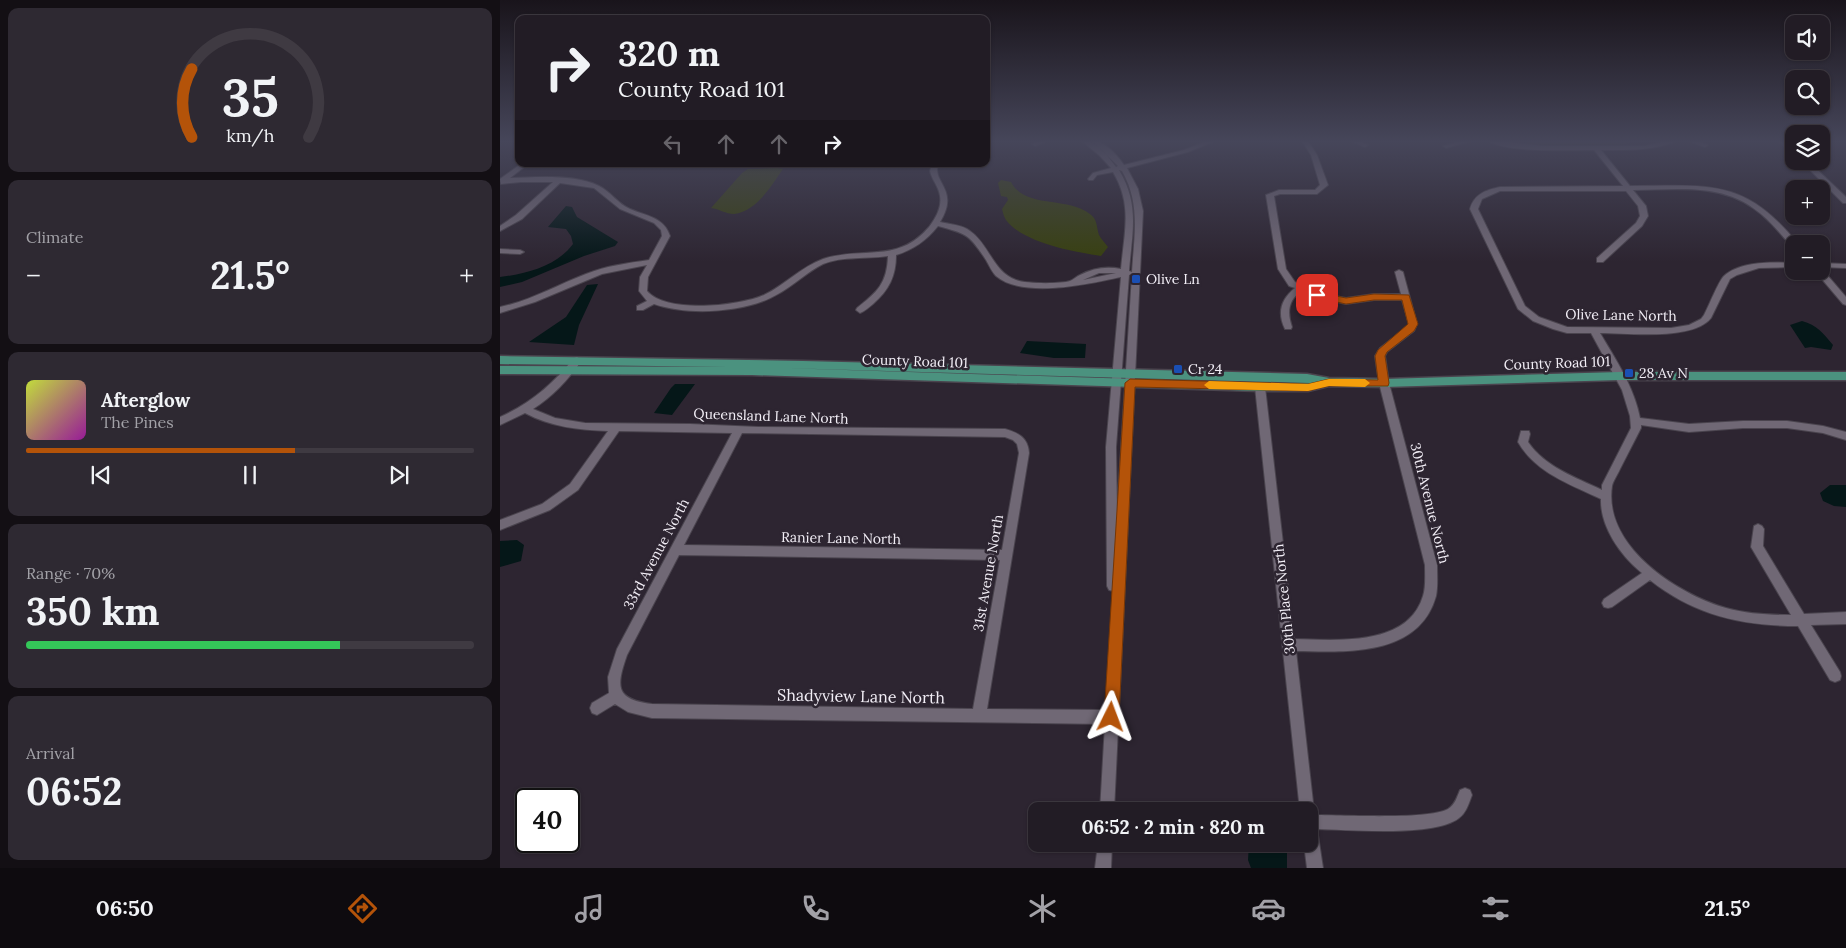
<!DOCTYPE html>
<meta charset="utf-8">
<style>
body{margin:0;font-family:Lora,serif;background:#2e2932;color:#f1f3f6;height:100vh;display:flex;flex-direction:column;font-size:19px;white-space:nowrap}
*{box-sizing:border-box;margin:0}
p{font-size:16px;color:#a2a1a7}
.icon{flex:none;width:28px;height:28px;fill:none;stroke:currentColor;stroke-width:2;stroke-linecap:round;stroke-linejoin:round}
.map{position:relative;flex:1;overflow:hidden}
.details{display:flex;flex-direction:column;gap:8px;padding:8px;background:#130f14;width:500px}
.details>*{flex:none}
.hud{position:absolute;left:15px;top:15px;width:475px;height:152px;border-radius:10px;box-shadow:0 1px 4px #0004,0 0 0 1px #3f3a42;background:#221c25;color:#f1f3f6;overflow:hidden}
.buttons{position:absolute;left:1285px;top:15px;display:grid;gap:10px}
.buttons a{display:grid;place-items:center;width:45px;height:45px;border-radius:10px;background:#221c25;box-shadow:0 1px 4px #0004,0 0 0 1px #3f3a42;font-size:25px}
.speed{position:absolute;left:15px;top:788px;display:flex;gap:10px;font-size:25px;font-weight:700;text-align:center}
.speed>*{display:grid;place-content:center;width:65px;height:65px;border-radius:50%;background:#221c25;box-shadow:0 1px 4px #0004,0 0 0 1px #3f3a42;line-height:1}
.speed .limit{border:2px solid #111;border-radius:8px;background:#fff;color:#111}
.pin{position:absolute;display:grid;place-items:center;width:42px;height:42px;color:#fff;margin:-21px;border-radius:10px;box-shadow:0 2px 8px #0006}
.me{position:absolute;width:55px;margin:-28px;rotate:3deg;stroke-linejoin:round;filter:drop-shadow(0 0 4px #0008)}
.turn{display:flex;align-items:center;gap:18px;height:105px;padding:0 20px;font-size:22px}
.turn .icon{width:65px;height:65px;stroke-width:2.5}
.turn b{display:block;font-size:35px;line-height:42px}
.lanes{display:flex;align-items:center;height:48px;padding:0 20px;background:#0003;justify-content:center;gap:25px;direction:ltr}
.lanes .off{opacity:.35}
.big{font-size:38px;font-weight:700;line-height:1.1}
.details .card{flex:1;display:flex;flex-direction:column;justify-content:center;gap:8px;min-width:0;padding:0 18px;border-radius:10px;background:#2e2932}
.details .dial{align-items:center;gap:0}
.dial svg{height:130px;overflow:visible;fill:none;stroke:#3f3a42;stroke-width:7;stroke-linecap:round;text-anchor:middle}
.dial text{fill:#f1f3f6;stroke:none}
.song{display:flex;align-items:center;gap:15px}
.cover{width:60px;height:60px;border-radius:8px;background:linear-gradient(135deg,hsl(70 70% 55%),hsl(300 70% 35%))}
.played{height:5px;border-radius:2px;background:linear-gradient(90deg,#b45309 60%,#3f3a42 60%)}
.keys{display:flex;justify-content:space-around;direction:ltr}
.heat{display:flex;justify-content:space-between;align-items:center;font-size:28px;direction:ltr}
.charge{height:8px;border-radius:4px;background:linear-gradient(90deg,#34c759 70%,#3f3a42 0)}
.trip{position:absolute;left:528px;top:802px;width:290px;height:50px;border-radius:10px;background:#221c25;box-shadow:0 1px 4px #0004,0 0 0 1px #3f3a42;font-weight:700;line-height:50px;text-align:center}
.dock{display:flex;height:80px;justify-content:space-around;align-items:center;background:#0e0b0f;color:#a2a1a7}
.dock .icon{width:35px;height:35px}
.dock .selected{color:#b45309}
.dock b{font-size:22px;color:#f1f3f6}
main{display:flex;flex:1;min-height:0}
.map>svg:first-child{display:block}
.green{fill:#384010}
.water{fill:#051718}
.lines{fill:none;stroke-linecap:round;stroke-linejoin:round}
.minor-casing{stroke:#4a444e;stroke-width:2}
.major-casing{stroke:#4a444e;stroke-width:3}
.minor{fill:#706875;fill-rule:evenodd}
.major{fill:#4b927f;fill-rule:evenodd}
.route{fill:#b45309;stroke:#753606}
.slow{fill:#f59e0b}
.transit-dot{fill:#1a4fb4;stroke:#2d2531;stroke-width:2}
.labels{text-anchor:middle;stroke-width:5;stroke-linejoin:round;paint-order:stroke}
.poi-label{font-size:14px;fill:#f2eef6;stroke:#2d2531;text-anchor:start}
.street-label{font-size:14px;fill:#f2eef6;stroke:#2d2531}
.near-street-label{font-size:16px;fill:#f2eef6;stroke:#2d2531}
</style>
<main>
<section class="details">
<div class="card dial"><svg viewBox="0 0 100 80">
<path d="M14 69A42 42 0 1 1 86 69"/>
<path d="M14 69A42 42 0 0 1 14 27" stroke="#b45309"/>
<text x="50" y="56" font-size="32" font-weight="700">35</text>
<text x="50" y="72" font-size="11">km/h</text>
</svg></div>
<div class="card"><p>Climate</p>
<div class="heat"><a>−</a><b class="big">21.5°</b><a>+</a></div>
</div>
<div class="card">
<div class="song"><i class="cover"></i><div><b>Afterglow</b><p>The Pines</p></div></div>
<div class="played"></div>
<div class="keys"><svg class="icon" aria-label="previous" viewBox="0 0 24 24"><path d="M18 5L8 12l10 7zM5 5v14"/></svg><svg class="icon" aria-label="pause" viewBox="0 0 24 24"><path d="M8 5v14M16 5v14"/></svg><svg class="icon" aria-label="next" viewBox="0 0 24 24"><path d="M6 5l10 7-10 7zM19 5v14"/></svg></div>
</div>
<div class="card"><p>Range · 70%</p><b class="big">350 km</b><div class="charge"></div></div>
<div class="card"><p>Arrival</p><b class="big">06:52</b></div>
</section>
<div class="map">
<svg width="1346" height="868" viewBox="0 0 1346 868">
<rect width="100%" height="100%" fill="#2d2531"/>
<path class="green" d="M1022,141H1135C1103,152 1063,146 1029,146Z
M277,168L283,169C271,186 257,211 234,214C226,214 219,209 211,208L242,173L248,169Z
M501,180L511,182C525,209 567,196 590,214C598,220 596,226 599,235C601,239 605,243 608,247L601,256C574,252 523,243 506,220C504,217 503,213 502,209L508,200L507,197L501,196L498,183Z"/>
<path class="water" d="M66,206L72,207L77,217L118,242L115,246L84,256L22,282L0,287V277C26,274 57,266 73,244L71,236L66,229L48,227Z
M98,284L79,325L74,345L29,342L66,317L87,285Z
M1302,321C1317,325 1323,333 1333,345L1331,350L1311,347L1305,348L1290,325Z
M527,341L586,344L585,358H554L520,353Z
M175,384H195L172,415L154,413L171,388Z
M1330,485H1346V507L1334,506L1323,501L1320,493Z
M17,540L24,545L21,561L0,567V541Z
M749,844H784L787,848V868H751L748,860Z"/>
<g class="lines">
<g class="minor-casing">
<path id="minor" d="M539,141H547L535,146L532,144Z
M582,141C596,140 608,156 616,167L618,166L592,141C605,141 617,155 624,165L684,150L707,141H715L688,152L627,168L638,189L643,211L614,811H600L605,724L152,718L128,712L115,704L97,715L92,713L90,708L92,703L109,693L108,677L117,649L232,433L119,431L78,490L50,510L0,530V520L42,504L70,484L108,431C79,430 51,427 25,413L0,425V417C31,403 53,384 74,358L77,357L82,360C69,379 52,397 33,409L55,418L85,423L190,424L259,427L505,429C519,433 528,438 529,453L487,709L606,710L613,591L609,590L607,586L606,447L621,277C589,284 523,299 496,276C492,272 489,265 486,260C469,234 467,234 438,226C427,240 413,250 396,255C396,276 389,290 373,304C369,307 365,311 360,313L356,310L357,308C377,292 387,284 388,256C367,259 343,256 323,264C307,272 294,285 278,294C247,313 188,316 154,304L143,310H137V306L147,301L139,291L140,277L147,265L102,274L35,302L0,313V307C30,301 57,285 86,274C106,266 128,263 149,260L162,236L161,230L154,223L120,209L94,188L60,183L22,219L0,231V226L16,215L53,182H21L1,184L0,179L21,164H28L10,178C36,177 76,174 99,186C111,192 118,204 130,209C146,216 164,217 170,236L148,277L147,291C167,314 239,306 264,295C285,285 301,267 323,259C362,246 398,264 429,227C436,218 442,207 440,196C439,187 432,180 430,171L432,164H438C432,184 460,189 440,222C449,224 463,225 470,231C489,244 493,272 516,280C526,284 561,284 570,281C573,280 577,276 580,275C593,268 607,266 621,269C624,233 633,205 613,172L597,175L593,180H589L588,179L593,173L611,168L600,156ZM619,170L622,171C641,204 634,236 632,272L629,271C632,232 640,205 619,170ZM599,273H616L583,280ZM632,274L617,513L616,447L629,275ZM242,433L505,437L513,440L517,444L519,453L502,550L184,545ZM179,555L500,560L473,709L152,704C115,699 116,687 127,655Z
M802,141H808L817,155L828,185L817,194H780L774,196L786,269L795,282L819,293L846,298L874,294H901L895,272L899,270L903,272L917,324L914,331L887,352L885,356L889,383L937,565C937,575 938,586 936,596C919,657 846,652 796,651L814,811L813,815C839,815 929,820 948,809C955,805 957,797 960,790L965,788L970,790L972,795C969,803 966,813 959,818C936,837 848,830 817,829L823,868H807L804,844H809V811H800L755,387L757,385H763L765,387L794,639C836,640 908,647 923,596C926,587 925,575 925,565L879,383L875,356L880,348L907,327L909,324L902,300H874L846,304L814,297L801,291C788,301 787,312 792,327L791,329H785C777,313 781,299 795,288L789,286L778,269L766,195L779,190H815L820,185L811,155Z
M851,141H859L868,145L865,147Z
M961,141H971L946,148L943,146Z
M988,141H998L1043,146H1144L1167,141H1175L1174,142C1150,151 1126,150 1101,150L1130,186C1208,186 1244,177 1298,244H1294V246H1291C1279,232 1268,218 1253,208C1219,183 1173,190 1133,190L1146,206L1148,216L1142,226L1103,262H1097V258L1136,223L1140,216L1138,206L1126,191H1000L982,199L978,209L1025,306L1039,317L1067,327L1171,328L1189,325L1201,319L1204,315C1209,306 1218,282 1224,276C1240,261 1274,262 1294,263V267L1259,268L1237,275L1230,279L1211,318C1193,341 1128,333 1100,333C1116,360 1134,387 1140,418L1189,424L1243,421H1287L1323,426L1346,432V440L1323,433L1287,428H1243L1189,432L1141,425V428C1134,442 1127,455 1120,469C1118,474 1113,481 1112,486C1103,546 1177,594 1226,608C1247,614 1270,615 1291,615L1251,547L1254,526L1258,524L1262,526L1264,529L1263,546L1304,614L1346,612V624L1311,625L1340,672L1341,676L1340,680L1335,682L1330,680L1298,626C1242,626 1194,615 1150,580L1112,607L1108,608L1104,607L1102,603L1104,599L1142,573C1121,556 1100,527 1101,499C1070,484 1036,473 1018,442L1021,431H1029L1030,434L1028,442C1045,467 1075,477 1102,490V485L1131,428L1130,416L1122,390L1091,333H1067L1053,329L1033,321L1018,309L970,209C974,194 986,190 1000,187L1123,186L1094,150C1069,150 1008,153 988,141Z
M1188,141H1197L1208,145L1205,147Z
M1278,141H1284L1294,148V154Z
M1301,161H1308L1346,197V203H1343Z
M0,249L20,250L24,252L20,254L0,253Z
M1321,263L1346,264V268L1321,267Z
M1322,269L1346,297V305L1343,304L1315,271H1321Z
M598,844H612L611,868H595Z"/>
</g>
<g class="major-casing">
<path id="major" d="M0,356L303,361L807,374L829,378L884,379L1120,372H1346V380H1120L884,387L829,386L808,391H760L252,375L0,374V366L229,367L0,364ZM283,368L810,383H760Z"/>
</g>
<use href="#minor" class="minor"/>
<use href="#major" class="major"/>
</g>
<linearGradient id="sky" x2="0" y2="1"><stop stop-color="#19141b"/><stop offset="0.54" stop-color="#46465a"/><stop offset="1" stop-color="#46465a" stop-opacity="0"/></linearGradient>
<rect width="1346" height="262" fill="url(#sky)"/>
<path class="route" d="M817,292L846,298L874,294L909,295L918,324L914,331L887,352L885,356L889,383L888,386H829L808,391L635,387L619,717L617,723L611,725L606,723L604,717L625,383L630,379L808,384L829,379L878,380L875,356L878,350L908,324L902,300H874L846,304L813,297V293Z"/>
<path class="slow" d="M829,379H865L870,383L865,387L829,386L808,391L709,389L704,385L709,381L808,384Z"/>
<g class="transit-dot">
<rect x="631" y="274" width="10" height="10" rx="2.5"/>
<rect x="673" y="364" width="10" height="10" rx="2.5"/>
<rect x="1124" y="368" width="10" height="10" rx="2.5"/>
</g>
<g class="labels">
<g class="poi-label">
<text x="646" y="284">Olive Ln</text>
<text x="688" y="374">Cr 24</text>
<text x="1139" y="378">28 Av N</text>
</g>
<g class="street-label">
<text transform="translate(1121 315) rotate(1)" y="5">Olive Lane North</text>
<text transform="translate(415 361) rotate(2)" y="5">County Road 101</text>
<text transform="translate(1057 363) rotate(-2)" y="5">County Road 101</text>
<text transform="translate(271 416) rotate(2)" y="5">Queensland Lane North</text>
<text transform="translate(930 503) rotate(76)" y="5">30th Avenue North</text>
<text transform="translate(341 538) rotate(1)" y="5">Ranier Lane North</text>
<text transform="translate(156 554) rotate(-62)" y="5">33rd Avenue North</text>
<text transform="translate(488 573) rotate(-80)" y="5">31st Avenue North</text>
<text transform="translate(784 599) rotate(-96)" y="5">30th Place North</text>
</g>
<g class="near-street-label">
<text transform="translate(361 696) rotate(1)" y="6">Shadyview Lane North</text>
</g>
</g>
</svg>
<div class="buttons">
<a><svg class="icon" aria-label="sound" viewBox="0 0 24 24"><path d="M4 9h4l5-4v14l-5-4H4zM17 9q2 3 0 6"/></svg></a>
<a><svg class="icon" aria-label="search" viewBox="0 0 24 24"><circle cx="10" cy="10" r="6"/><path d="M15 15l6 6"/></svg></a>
<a><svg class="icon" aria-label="layers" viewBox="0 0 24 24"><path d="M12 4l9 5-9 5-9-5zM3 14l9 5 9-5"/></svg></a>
<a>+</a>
<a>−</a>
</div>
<div class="speed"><div class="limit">40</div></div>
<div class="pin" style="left:817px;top:295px;background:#d93025"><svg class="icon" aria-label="arrive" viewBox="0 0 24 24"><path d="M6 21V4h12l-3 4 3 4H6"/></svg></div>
<svg class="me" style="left:611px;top:717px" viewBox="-20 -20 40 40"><path d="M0-17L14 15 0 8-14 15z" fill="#b45309" stroke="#fff" stroke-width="4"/></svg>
<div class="trip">06:52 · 2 min · 820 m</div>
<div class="hud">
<div class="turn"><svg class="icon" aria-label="right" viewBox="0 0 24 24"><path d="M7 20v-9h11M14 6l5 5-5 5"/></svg><div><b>320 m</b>County Road 101</div></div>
<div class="lanes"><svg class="icon off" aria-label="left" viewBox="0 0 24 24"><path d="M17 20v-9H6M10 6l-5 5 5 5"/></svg><svg class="icon off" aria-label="ahead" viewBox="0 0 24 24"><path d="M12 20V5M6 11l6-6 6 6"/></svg><svg class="icon off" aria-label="ahead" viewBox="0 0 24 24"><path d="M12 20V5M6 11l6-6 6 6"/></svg><svg class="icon" aria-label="right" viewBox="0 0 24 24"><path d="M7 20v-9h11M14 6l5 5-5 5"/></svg></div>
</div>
</div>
</main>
<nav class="dock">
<b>06:50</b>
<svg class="icon selected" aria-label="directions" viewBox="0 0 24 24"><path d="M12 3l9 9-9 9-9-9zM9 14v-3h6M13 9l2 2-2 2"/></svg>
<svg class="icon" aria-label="music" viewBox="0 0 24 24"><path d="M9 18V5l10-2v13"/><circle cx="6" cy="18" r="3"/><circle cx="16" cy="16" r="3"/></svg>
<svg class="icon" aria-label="phone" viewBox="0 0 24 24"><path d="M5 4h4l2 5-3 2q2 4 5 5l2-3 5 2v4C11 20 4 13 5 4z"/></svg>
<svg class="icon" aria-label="climate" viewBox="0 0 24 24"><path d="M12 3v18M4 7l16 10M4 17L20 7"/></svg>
<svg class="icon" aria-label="car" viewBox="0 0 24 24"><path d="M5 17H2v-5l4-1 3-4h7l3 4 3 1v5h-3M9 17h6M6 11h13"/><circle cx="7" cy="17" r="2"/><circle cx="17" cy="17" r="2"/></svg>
<svg class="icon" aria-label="filters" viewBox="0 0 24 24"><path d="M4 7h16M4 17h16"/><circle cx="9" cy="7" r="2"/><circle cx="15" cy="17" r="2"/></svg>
<b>21.5°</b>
</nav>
